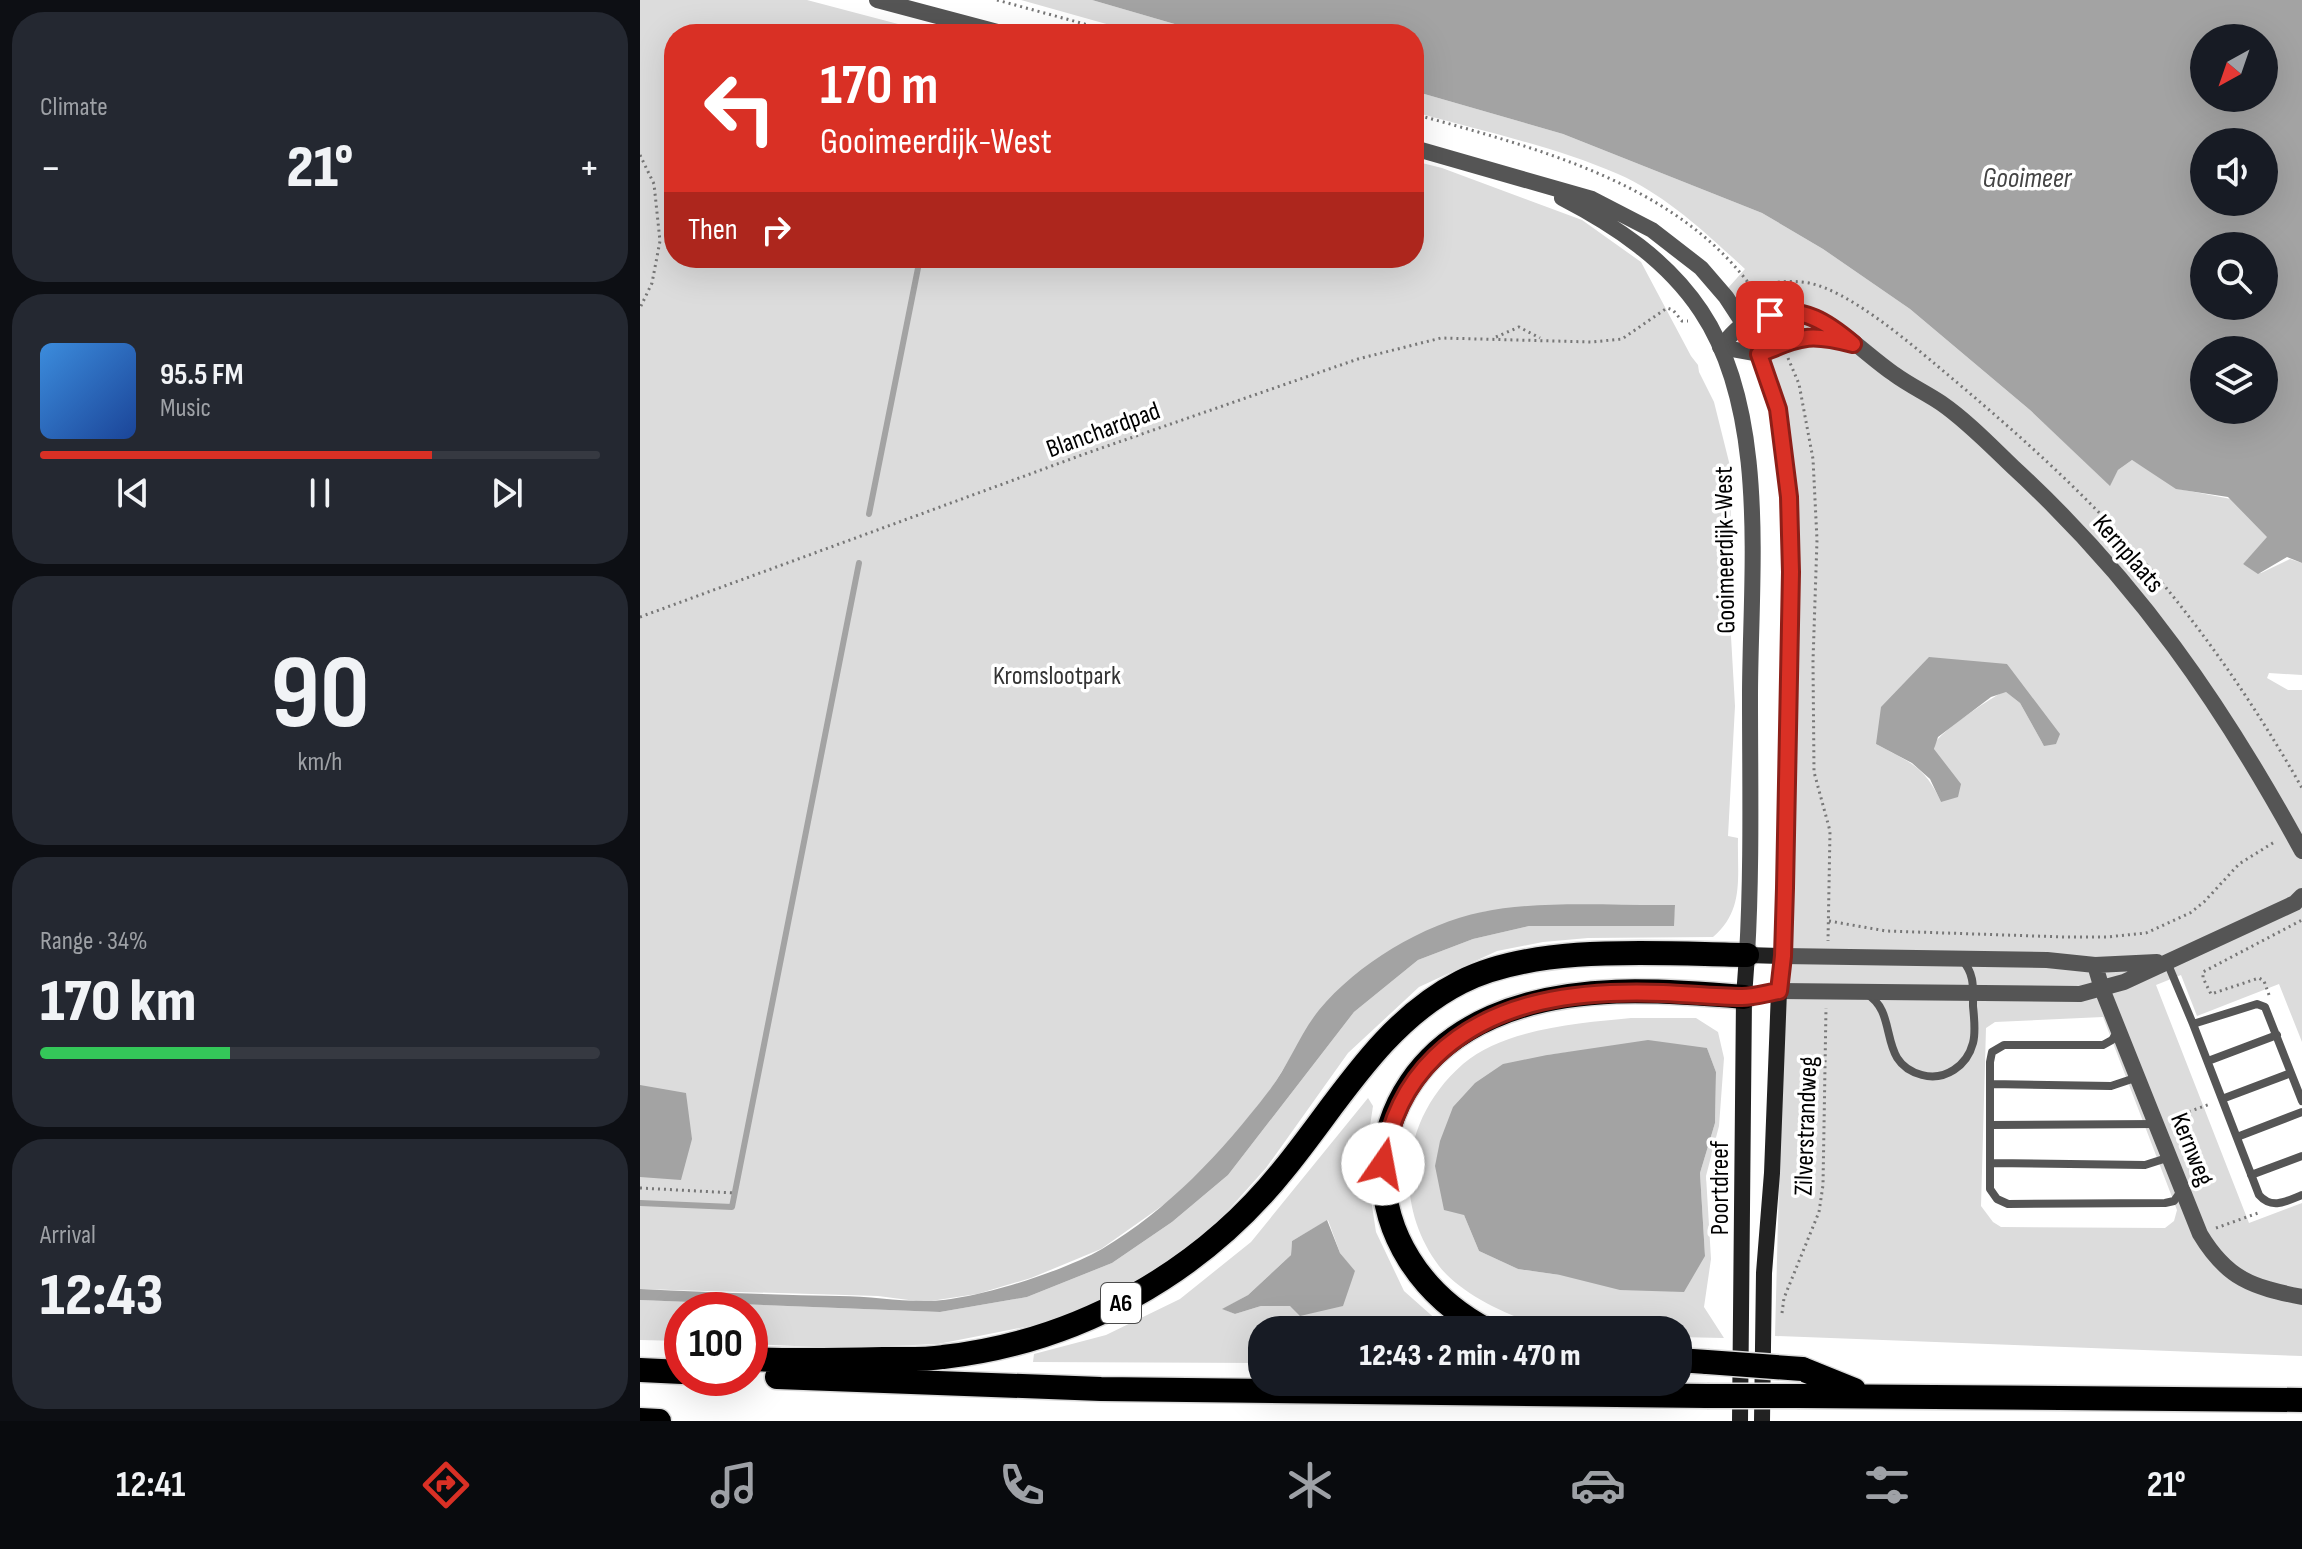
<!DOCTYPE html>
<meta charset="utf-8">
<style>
body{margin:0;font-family:"Sofia Sans Condensed",sans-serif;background:#242831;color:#f1f3f6;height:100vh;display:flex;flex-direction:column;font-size:30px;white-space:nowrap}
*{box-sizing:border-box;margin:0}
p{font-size:26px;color:#9ea1a6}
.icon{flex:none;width:44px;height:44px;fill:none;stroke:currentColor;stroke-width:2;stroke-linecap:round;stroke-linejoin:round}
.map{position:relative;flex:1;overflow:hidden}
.side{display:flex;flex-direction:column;gap:12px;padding:12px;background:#0d0f14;width:640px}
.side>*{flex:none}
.banner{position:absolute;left:24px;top:24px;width:760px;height:244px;border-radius:32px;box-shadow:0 8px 32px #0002;background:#d93025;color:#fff;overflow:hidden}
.needle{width:52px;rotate:220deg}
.tools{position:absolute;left:1550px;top:24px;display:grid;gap:16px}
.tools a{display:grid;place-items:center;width:88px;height:88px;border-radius:50%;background:#171b24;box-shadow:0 8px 32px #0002;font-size:40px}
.speed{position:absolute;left:24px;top:1292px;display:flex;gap:16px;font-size:40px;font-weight:700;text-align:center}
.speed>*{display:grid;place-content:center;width:104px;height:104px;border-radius:50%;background:#171b24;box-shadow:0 8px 32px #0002;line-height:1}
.speed .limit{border:12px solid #d22;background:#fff;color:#111}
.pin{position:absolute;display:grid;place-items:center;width:68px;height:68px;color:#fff;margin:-34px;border-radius:16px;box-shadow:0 4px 12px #0006}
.me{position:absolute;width:88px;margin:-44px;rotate:12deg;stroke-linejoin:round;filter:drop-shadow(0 0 6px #0008)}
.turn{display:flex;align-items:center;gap:28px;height:168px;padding:0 24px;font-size:36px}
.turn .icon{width:104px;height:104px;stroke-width:2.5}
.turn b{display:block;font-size:56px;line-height:68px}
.then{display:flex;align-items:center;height:76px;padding:0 24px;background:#0003;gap:16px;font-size:30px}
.big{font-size:60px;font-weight:800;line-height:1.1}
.side .widget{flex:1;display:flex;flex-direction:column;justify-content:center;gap:12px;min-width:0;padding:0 28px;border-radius:32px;background:#242831}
.side .dial{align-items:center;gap:0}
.dial b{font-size:104px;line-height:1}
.song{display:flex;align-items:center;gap:24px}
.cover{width:96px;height:96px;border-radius:12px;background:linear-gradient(135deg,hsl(210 70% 55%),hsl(220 70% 35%))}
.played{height:8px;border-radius:4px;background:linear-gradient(90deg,#d93025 70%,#363941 70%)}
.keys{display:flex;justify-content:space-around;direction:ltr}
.heat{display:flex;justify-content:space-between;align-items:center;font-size:44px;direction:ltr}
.charge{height:12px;border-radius:6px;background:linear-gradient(90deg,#34c759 34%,#363941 0)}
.trip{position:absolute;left:608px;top:1316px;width:444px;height:80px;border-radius:32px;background:#171b24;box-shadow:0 8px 32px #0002;font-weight:800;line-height:80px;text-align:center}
.menu{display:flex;height:128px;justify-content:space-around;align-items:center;background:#090b0e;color:#9ea1a6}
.menu .icon{width:56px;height:56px}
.menu .on{color:#d93025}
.menu b{font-size:36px;color:#f1f3f6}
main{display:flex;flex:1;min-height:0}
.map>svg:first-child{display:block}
.green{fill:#dcdcdc;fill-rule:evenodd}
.water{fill:#a3a3a3;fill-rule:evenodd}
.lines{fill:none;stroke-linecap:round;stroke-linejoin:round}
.stream{stroke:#a3a3a3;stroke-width:6}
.motorway-casing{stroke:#dbdbdb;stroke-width:27}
.path{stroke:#777;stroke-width:3;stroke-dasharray:2 4;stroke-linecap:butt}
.service{stroke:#555;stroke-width:8}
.minor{stroke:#555;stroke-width:16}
.tertiary{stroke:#555;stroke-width:16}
.secondary{stroke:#222;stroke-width:16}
.motorway{stroke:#000;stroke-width:24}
.motorway-bridge-casing{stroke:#dbdbdb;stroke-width:27;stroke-linecap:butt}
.motorway-bridge{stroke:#000;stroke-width:24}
.route-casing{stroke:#8d1f18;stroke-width:20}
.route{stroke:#d93025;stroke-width:14}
.labels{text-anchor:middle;stroke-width:7;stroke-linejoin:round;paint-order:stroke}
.shield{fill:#fff;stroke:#4c4c4c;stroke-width:2}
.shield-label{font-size:24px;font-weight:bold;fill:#000}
.street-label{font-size:26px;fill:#000;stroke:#fff}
.park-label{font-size:26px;fill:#333;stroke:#fff}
.water-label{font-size:28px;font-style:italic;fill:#444;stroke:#fff}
</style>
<main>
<section class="side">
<div class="widget"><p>Climate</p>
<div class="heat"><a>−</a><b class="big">21°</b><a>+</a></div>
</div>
<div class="widget">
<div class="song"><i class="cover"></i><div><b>95.5 FM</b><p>Music</p></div></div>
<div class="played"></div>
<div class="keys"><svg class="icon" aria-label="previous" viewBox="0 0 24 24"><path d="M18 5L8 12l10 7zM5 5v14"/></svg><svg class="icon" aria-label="pause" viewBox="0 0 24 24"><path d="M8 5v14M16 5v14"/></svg><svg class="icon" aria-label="next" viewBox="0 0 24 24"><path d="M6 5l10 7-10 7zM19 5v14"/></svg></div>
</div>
<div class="widget dial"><b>90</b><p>km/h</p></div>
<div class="widget"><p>Range · 34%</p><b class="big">170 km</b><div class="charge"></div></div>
<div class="widget"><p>Arrival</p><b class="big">12:43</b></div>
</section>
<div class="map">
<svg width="1662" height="1421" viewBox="0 0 1662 1421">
<rect width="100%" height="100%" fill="#fff"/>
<path class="green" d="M0,0H167L296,34H34V258H774V161L802,168L942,220L1001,262L1051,356L1058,365L1059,372L1074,402L1091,470L1090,619L1095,706L1088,836L1098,838C1097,876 1105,910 1073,937L948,938L903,942L857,951L779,987L708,1053L626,1168L567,1234L494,1286L446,1307L400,1324L298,1344L199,1348L110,1344V1310H42V1341L0,1340V1300L300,1312L387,1297L472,1263L532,1222L588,1175L714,1012L778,960L833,939L889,926H1033L1035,906H902L842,912L679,1011L631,1089L579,1154L529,1201L461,1249L391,1278L337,1294L284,1302L238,1296L0,1289Z
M381,0H452L569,34H502Z
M774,91L923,134L1122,213L1183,249L1270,309L1390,410L1470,485L1478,470L1492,460L1539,489L1591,499L1628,537L1603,564L1621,573L1650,559L1662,563V675L1629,673L1627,678L1648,690H1662V1042L1639,984L1557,1016L1541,975L1516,985L1609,1223L1662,1203V1356L1135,1336L1156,528C1151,461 1149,390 1115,330C1107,315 1096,303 1088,288L1105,269C1067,234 1026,195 978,174C913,146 842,131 774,112ZM1367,664L1404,746L1380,703L1365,691C1352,697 1298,733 1295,744C1291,761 1298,785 1301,802C1285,766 1269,762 1236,744ZM1463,1017L1537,1210L1534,1221L1525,1228L1361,1227L1353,1222L1341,1206L1346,1028L1355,1022Z
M991,1018H1056L1078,1032L1084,1058L1079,1126L1066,1176L1071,1259L1064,1307L1084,1338L1038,1337V1330C996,1330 932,1335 892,1322C863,1314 818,1291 799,1266C751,1202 762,1117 823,1064C863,1029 939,1023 991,1018ZM1067,1048L1076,1072L1075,1123L1060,1173L1065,1256L920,1275L878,1269L839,1251L824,1215L907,1055L956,1049Z
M728,1098L733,1106L725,1160L736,1232L764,1291L808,1330H622V1363L393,1362L394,1354L466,1335L540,1299L611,1242ZM688,1220L700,1253L715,1272L650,1306H621L595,1314L583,1309L608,1295L651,1255L652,1241Z"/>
<path class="water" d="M452,0H1662V563L1647,557L1618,574L1603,564L1627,537L1588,497L1536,489L1492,460L1478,470L1470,486L1390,410L1270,309L1183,249L1122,213L923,134L774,91V34H569ZM1564,38H1624V98H1564ZM1564,142H1624V202H1564ZM1564,246H1624V306H1564ZM1564,350H1624V410H1564Z
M1289,657L1367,664L1420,734L1416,744L1404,746L1380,703L1366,692L1351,697L1298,737L1294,749L1321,784L1318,797L1301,802L1290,779L1272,763L1236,744L1241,707Z
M1035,905L1034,926H889L833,939L778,960L714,1012L588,1175L532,1222L472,1263L387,1297L300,1312L0,1300V1289C66,1292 133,1295 199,1296C227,1296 256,1301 284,1301C329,1302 422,1272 462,1249C529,1209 581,1153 628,1092C648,1067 659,1035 679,1010C717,964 783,924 842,912C898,900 976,906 1035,905Z
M1008,1040L1067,1048L1076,1072L1075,1123L1060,1173L1065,1256L1044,1292L980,1290L920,1275L878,1269L839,1251L824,1215L804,1210L795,1166L800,1141L813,1107L835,1083L863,1064L907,1055Z
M0,1085L46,1093L52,1139L41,1180L0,1177Z
M687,1220L700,1253L715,1271L703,1306L660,1316L650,1306H621L595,1314L582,1309L608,1295L651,1255L652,1241Z"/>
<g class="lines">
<path class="stream" d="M229,514L280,258
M0,1203L92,1207L219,563"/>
<g class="motorway-casing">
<path id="motorway" d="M847,1330C709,1257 707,1081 852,1017C929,983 1022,990 1104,997
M110,1359C154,1361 199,1360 243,1359C263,1359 284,1360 303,1357C437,1342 560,1274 644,1169C698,1103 742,1022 821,982C898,943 1022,954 1107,955
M1038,1360L1067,1362
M1162,1369L1214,1390
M0,1370L42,1372
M137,1377L461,1389L1067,1396
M1160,1396L1662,1400
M0,1420L19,1421"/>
</g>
<path class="path" d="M357,0L481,34
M774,114C899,149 1047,185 1121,301
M0,155L14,184L20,241L12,283L0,308
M1103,291C1125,283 1146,279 1169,283C1208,291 1264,338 1295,364C1356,415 1415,466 1470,524C1544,602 1609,694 1662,788
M856,337L879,327L900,338
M1148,358L1159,384L1173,459L1177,540L1173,661L1174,772L1190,831L1188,941
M0,617L450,452L718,359L801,338L952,342L982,339L1027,308L1033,310L1042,321H1048
M1189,921L1246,931L1425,937H1467L1506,933L1550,913L1564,902L1599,864L1636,841
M1629,995L1624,981L1619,978L1571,994L1563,978V972L1662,920
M1532,1118L1570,1104
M0,1188L95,1193
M1576,1228L1621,1212
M1142,1313L1144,1298L1179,1212L1183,1185L1186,1008"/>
<path class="service" d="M1527,962L1553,1024
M1227,994C1260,1014 1236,1063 1282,1075C1305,1081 1327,1066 1333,1043C1336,1032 1334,1017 1333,1006C1333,988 1335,974 1322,960
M1477,1032L1472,1040L1463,1045H1364L1352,1052L1350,1062V1189L1357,1199L1368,1204L1525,1203L1534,1201L1541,1191
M1568,1061L1637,1035
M1350,1084L1471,1086L1498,1077
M1582,1099L1651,1073
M1662,1101L1625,1007L1617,1004L1553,1024L1619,1195C1632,1210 1647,1201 1662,1195
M1350,1125L1517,1124
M1597,1137L1662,1112
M1350,1163L1505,1165L1530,1157
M1611,1175L1662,1156"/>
<path class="minor" d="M1080,347C1087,340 1093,332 1101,326C1107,321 1116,319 1123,317C1180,300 1212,345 1254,374C1269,385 1286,393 1301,403C1327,421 1350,445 1373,467C1497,581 1582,704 1662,851
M1080,347L1119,354L1164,336H1182L1208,343
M1143,956L1407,960L1455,965L1517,962
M1455,965L1462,989L1560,1234C1587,1279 1612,1287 1662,1297
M1139,991L1440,994L1484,982L1655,903L1662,896"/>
<path class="tertiary" d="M237,0L365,34
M774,148L952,199L1012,230L1061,268L1086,297L1103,323L1119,354L1138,409L1149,497L1151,572L1143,956
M922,198C976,226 1027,260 1061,311C1130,414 1110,578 1110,696C1110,782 1112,869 1107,955"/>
<path class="secondary" d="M1104,997L1139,991
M1100,1421L1104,997L1107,955L1143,956L1139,991L1132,1173L1124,1273L1122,1421"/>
<use href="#motorway" class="motorway"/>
<g class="motorway-bridge-casing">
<path id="motorway-bridge" d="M1067,1362L1162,1369
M1067,1396H1160"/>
</g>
<use href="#motorway-bridge" class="motorway-bridge"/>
</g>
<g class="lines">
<g class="route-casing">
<path id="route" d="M743,1164C749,1122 765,1086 795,1057C855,998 943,990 1023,993C1049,994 1076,997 1102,997C1114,997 1127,993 1139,991L1143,956L1145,888L1151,572L1149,497L1138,409L1119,354C1162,337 1167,332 1213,344C1188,323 1164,306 1130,315"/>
</g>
<use href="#route" class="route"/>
</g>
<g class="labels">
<rect class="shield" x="461" y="1283" width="40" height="40" rx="6"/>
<g class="shield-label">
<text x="481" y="1311">A6</text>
</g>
<g class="street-label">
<text transform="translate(463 429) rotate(-20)" y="9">Blanchardpad</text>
<text transform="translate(1084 550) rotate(-91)" y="9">Gooimeerdijk-West</text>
<text transform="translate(1489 553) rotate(49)" y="9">Kernplaats</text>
<text transform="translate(1165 1126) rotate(-88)" y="9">Zilverstrandweg</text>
<text transform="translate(1553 1149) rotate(68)" y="9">Kernweg</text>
<text transform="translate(1079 1188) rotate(-90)" y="9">Poortdreef</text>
</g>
<g class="park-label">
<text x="417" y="684">Kromslootpark</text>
</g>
<g class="water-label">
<text x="1387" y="187">Gooimeer</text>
</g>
</g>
</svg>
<div class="tools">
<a><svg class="needle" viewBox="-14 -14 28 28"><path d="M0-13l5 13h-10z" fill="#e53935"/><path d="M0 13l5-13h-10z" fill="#9ea1a6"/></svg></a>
<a><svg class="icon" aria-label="sound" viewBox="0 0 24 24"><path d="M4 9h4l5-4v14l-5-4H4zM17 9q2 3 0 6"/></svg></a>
<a><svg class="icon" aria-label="search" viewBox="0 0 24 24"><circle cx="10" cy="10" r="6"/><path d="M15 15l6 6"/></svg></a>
<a><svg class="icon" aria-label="layers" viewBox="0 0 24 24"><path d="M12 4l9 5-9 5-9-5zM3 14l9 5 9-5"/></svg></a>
</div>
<div class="speed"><div class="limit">100</div></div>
<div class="pin" style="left:1130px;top:315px;background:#d93025"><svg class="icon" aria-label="arrive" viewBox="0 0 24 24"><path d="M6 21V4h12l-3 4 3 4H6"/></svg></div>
<svg class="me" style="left:743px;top:1164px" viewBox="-20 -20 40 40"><circle r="19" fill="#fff"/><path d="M0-13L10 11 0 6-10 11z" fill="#d93025"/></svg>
<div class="trip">12:43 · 2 min · 470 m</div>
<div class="banner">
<div class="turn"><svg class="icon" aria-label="left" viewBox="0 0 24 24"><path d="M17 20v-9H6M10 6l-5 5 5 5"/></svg><div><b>170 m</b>Gooimeerdijk-West</div></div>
<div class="then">Then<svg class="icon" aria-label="right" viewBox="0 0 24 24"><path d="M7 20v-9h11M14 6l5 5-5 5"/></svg></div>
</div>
</div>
</main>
<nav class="menu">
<b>12:41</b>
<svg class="icon on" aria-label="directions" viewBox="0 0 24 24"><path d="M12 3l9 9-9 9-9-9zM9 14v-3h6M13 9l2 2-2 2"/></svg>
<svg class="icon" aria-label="music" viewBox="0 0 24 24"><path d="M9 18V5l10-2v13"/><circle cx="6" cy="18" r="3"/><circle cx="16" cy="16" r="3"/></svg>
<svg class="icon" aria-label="phone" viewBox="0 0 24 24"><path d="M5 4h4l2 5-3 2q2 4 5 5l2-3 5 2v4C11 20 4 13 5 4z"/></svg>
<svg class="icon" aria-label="climate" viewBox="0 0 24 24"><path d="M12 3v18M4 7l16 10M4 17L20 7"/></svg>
<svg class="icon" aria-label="car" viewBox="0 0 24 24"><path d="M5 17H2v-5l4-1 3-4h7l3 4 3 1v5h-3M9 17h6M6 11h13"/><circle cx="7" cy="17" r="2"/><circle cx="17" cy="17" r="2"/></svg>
<svg class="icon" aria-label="filters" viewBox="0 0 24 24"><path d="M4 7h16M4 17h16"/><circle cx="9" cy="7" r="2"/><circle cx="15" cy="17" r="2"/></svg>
<b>21°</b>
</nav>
